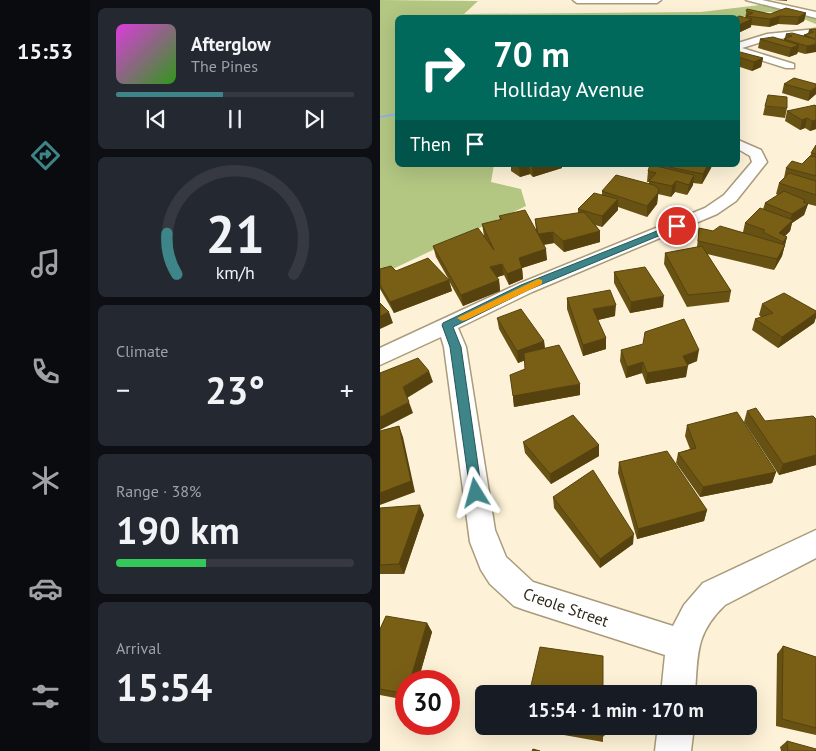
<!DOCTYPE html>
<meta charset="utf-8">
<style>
body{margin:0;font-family:"PT Sans",sans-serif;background:#242831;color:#f1f3f6;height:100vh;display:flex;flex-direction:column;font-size:19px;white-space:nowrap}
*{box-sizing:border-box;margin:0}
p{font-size:16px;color:#9ea1a6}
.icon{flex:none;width:28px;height:28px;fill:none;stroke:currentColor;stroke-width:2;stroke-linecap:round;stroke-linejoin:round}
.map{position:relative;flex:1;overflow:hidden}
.sheet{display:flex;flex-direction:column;gap:8px;padding:8px;background:#0d0f14;width:290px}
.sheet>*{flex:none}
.banner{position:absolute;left:15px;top:15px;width:345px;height:152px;border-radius:8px;box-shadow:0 5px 20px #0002;background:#00695c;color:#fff;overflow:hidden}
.speed{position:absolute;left:15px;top:670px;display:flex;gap:10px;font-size:25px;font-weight:700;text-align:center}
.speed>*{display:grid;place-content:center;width:65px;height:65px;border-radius:50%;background:#171b24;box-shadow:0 5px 20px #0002;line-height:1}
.speed .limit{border:8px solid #d22;background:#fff;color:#111}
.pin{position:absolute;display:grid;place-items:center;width:42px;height:42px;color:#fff;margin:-21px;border:2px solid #fff;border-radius:50%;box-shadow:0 1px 5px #0007}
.me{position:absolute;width:55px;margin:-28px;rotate:352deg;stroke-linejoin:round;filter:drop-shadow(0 0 4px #0008)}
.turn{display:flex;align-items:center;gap:18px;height:105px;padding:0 15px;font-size:22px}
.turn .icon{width:65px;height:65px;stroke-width:2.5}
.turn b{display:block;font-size:35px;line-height:42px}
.then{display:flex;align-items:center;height:48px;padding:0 15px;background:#0003;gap:10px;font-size:19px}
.big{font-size:38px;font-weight:800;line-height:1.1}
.sheet .card{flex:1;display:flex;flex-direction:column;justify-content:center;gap:8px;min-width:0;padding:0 18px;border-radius:8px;background:#242831}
.sheet .dial{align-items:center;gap:0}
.dial svg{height:130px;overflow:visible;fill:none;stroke:#363941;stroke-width:7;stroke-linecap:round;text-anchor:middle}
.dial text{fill:#f1f3f6;stroke:none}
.song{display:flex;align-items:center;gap:15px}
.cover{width:60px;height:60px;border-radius:8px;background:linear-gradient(135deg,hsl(300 70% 55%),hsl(110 70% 35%))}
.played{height:5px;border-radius:2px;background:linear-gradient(90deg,#3d8588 45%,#363941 45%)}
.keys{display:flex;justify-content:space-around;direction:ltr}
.heat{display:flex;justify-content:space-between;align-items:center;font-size:28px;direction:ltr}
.charge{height:8px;border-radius:4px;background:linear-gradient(90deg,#34c759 38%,#363941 0)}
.trip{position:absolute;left:95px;top:685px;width:282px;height:50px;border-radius:8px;background:#171b24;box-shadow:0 5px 20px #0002;font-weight:800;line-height:50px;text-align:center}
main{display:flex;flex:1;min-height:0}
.dock{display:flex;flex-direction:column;width:90px;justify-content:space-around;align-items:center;background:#090b0e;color:#9ea1a6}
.dock .icon{width:35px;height:35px}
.dock .current{color:#3d8588}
.dock b{font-size:22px;color:#f1f3f6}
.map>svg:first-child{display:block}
.forest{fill:#b3c682}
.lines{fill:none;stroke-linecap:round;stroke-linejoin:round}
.stream{fill:#91afeb;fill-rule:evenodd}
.street-casing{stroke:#a99b7b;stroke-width:3}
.street{fill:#fff;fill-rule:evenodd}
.wall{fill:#685213}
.shaded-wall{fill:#55420f}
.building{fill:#795f16;stroke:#55420f}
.route{fill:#3d8588;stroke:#285658}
.slow{fill:#f59e0b}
.labels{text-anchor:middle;stroke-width:5;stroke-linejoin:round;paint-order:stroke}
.near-street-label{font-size:16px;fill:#2f2a1d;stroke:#fff}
</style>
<main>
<nav class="dock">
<b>15:53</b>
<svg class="icon current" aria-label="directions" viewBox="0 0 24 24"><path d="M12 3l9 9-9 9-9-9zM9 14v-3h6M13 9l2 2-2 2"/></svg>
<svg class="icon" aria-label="music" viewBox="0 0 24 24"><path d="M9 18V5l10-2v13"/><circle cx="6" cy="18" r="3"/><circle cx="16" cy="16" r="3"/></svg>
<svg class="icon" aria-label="phone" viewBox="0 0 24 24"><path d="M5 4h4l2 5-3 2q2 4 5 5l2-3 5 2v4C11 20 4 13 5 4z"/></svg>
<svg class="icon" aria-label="climate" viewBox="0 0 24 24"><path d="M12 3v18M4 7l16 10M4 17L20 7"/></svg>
<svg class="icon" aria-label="car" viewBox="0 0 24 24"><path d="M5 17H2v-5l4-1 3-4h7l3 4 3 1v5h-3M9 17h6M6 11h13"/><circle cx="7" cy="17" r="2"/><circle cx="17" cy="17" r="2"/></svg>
<svg class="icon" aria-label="filters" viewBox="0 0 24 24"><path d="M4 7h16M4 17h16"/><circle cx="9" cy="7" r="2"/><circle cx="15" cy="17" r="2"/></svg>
</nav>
<section class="sheet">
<div class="card">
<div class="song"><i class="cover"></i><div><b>Afterglow</b><p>The Pines</p></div></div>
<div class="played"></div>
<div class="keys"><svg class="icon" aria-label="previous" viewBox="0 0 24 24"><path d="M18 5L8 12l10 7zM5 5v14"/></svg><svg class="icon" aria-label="pause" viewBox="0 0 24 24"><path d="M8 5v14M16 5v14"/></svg><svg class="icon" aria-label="next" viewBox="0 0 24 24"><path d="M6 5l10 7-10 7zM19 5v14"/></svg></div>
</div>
<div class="card dial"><svg viewBox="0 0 100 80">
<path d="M14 69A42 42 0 1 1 86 69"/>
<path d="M14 69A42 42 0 0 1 8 44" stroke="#3d8588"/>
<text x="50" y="56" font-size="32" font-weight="700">21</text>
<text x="50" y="72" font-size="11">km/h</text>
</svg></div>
<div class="card"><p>Climate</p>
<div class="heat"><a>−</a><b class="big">23°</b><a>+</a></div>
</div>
<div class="card"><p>Range · 38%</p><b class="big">190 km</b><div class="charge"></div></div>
<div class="card"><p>Arrival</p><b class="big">15:54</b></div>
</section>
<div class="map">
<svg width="436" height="751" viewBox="0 0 436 751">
<rect width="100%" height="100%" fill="#fdf2d7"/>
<path class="forest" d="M0,0L98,1L84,14L321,12L380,5L436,17V24C404,11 391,8 358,18H18V165H114L111,182L141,189L146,206L0,275Z"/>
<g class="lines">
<path class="stream" d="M18,113V115L0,118V116Z"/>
<g class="street-casing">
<path id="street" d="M193,0H281L277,3H197Z
M366,0H382L436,12V18Z
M436,29V35L388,40L362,48L414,64V68H406L358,53V43L387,34Z
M358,140L381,150L387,162L356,201L337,214L152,292L78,328L86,347L115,530L126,557L153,582L293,626L304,605L323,583L436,530V558L345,605C315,634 318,654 315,694H281L285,655L145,610L134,606L110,584L101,570L90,542L64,347L61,337L0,365V348L138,284L325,208L344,195L372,162L370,156L358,149Z
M278,726H314L311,751H275Z"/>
</g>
<use href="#street" class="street"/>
</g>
<path class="wall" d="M394,0H407V1Z
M367,9L390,14L426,13L424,21L417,25L398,24L389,27L371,25V27L358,33V18H365Z
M434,29L425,54L418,52L417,54L409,57L378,48L380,39L404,40L406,34L423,36L424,35L428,33L429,30Z
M358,53L383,58L381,67L372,71L360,67L359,71L358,72Z
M414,78L436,94L428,101L402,93L404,84Z
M385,106L407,108L405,118L383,115Z
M436,106V129L430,131L425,128L420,130L405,121L407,111Z
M436,145V206L428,204L424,215L412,223L410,231L405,236L407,237L402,256L394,270L327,254L351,291L349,302L307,307L284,264L285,253L317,247L319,228L333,231L363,232L365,223L383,209L385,203L398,195L396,194L399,183L404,178L406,168L422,164L430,156Z
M131,165H188L183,167L182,166V168L153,177L150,174L140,177L131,171Z
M275,165H332L331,168L322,184L313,183V185L307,195L295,192L291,197L278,194L277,204L267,217L238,207V210L222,227L215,225L220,231V242L184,252L174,243L164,245L167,260L142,268L143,279L129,285L124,275L116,277L119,280L120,291L83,306L69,281L72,291L14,313L0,289V269L16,271L69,280L56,257L53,246L104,236L102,224L120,220L119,216L156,231L155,219L198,213V209L222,196V191L269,184V182H267L268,171L275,166Z
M234,272L283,307L250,313L234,283Z
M187,298L235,316L218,320L226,338V349L203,356L187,309Z
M382,304L436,311V317L434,323L398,348L372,330L375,319L381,317L379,315Z
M117,318L164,341L165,348L200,395L134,407L133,396L145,369V360L138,363L119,329Z
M241,350L317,361L307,365L306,377L266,384L262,373L246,378L240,361Z
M367,411L385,421L436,419V465L399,475L364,422Z
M307,425L396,472L392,483L320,497L296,463L298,453L310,449L305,436Z
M143,442L219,445V456L171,484L145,453Z
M239,462L327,510L324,521L257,539L238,473Z
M173,497L253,544L220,568L174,508Z
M0,508L44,515L24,574H0Z
M47,623L52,632L38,681H26V700L0,695V629Z
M403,646L436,657V735L396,726L397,654Z
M144,726H223V742L145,728Z
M407,741L436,751H401L400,747Z"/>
<path class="shaded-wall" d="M426,13L424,21L417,25L419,17Z
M400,16L398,24L389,27L390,19Z
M372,19L371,27L358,33L359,25Z
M436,44V52L425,54L427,46Z
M419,45L417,54L409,57L411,48Z
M383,58L381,67L372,71L374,62Z
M361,62L359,71L358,72V64Z
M436,87V94L428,101L430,91Z
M360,110L358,120V111Z
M427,118L425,128L420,130L422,120Z
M436,120V129L430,131L432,121Z
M146,165H149L150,174L140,177L139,167Z
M156,165H182V168L153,177L152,166Z
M328,165H332L331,168L322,184L323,174Z
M314,175L313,185L307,195L309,185Z
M296,181L295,192L291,197L292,186Z
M279,189L277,204L267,217V206Z
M238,199V210L222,227V216Z
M425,200L423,207L428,204L424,215L412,223L410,231L400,241L399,233L409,223L412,214Z
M220,231V242L184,252L183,241Z
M173,232L174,243L159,245L158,234Z
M407,237L402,256L394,270L397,259L400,253L403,242Z
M166,249L167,260L142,268L143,279L129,285L127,274L139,258Z
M122,264L124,275L112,279L110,267Z
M69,280L72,291L14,313L10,302Z
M119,280L120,291L83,306L81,295Z
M284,296L283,307L250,313L251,302Z
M236,305L235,316L213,321V309Z
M9,312L13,323L0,329V316Z
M436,313V317L434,323L398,348L402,337Z
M226,338V349L203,356V345Z
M164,341L165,353L138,363L137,351Z
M319,350L317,361L303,367L308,366L306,377L266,384L267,373L303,356Z
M263,362L262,373L246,378L247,367Z
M49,371L53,382L27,398L23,387Z
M200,384V395L134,407L133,396Z
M29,402L33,413L0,430V417Z
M19,426L23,437L35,492L0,505V493Z
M219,445V456L171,484L170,474Z
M436,455V465L399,475L403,464Z
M396,472L392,483L320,497L323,487Z
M40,505L44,515L24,574L19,564Z
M327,510L324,521L257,539L258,529Z
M254,534L253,544L220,568V559Z
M47,623L52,632L38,681H30Z"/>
<path class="building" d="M406,8L426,13L419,17L400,16L390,19L366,16L373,13L366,11L367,9L390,14Z
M359,16L372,19L359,25H358V18H356Z
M434,29H436V44L427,46L404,39L412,36L406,34L412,33L435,39L424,35L434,32L429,30Z
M393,37L419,45L411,48L380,39Z
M360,52L383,58L374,62L358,57V53Z
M414,78L436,84V87L430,91L404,84Z
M388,95L407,97V108L385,106Z
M435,105L436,106V120L432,121L427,118L422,120L407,111Z
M436,145V154L431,153Z
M430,156L436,157V176L406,168L412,161L422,164Z
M136,165H146L139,167Z
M270,165H272L314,175L309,185L296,181L292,186L269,181L276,173L268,171Z
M280,165H328L323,174Z
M409,173L436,181V195L399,183Z
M236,175L274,185L279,189L278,193L267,206L222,191Z
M404,191L425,200L423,202L428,204L412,214L385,203Z
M214,193L238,199L222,216L198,209Z
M380,208L413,220L399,233L407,237L403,242L383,232L385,230L365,223Z
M145,210L158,234L155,219L204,212L220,231L183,241L173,232L158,234L166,249L139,258L142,268L127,274L122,264L110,267L119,280L81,295L53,246L98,228L114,250L102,224L122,219L119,216Z
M340,226L405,245L397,259L318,241L319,228L333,231Z
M322,246L351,291L308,295L285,253Z
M48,258L69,280L10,302L0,285V269L11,266L16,271Z
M265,267L284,296L251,302L234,272Z
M230,290L236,305L213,309L226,338L203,345L187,298Z
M404,293L436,311V313L402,337L375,319L393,313L382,304Z
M0,303L9,312L0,316Z
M141,309L164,341L137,351L117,318Z
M304,319L319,350L303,356L308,366L267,373L263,362L247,367L241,350L263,344L265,332Z
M179,345L200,384L133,396L130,375L145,369L144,353Z
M38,358L49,371L23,387L29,402L0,417V373Z
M376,408L385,421L433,416L436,419V455L403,464L367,411Z
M357,412L396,472L323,487L298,453L316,448L307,425Z
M193,415L219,445L170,474L143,442Z
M19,426L31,481L0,493V431Z
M287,451L327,510L258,529L239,462Z
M213,470L254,534L220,559L173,497Z
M40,505L19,564L0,565V508Z
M6,616L47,623L30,681H26V694L0,689V629Z
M403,646L436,657V728L402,719Z
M160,647L223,656V694H149Z
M166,726H223L224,736Z
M407,741L436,749V751H408Z
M153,749L160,751H152Z"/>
<path class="route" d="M297,223L301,226L300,227L148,290L73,327L81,347L102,493L100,498H91L70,347L62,325L63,323L141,285Z"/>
<path class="slow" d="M158,279L162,280V284L86,320L82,321L77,318Z"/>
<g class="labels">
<g class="near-street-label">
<text transform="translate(186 607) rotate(19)" y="6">Creole Street</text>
</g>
</g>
</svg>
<div class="speed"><div class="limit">30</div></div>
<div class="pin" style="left:297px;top:226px;background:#d93025"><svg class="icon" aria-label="arrive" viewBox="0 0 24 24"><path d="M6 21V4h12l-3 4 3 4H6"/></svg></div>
<svg class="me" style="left:96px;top:493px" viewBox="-20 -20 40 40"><path d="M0-17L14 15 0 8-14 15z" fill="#3d8588" stroke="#fff" stroke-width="4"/></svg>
<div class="trip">15:54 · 1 min · 170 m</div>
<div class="banner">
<div class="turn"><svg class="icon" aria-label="right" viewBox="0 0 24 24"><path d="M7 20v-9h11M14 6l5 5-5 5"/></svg><div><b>70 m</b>Holliday Avenue</div></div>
<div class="then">Then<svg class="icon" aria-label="arrive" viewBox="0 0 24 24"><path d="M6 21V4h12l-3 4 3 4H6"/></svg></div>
</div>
</div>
</main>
